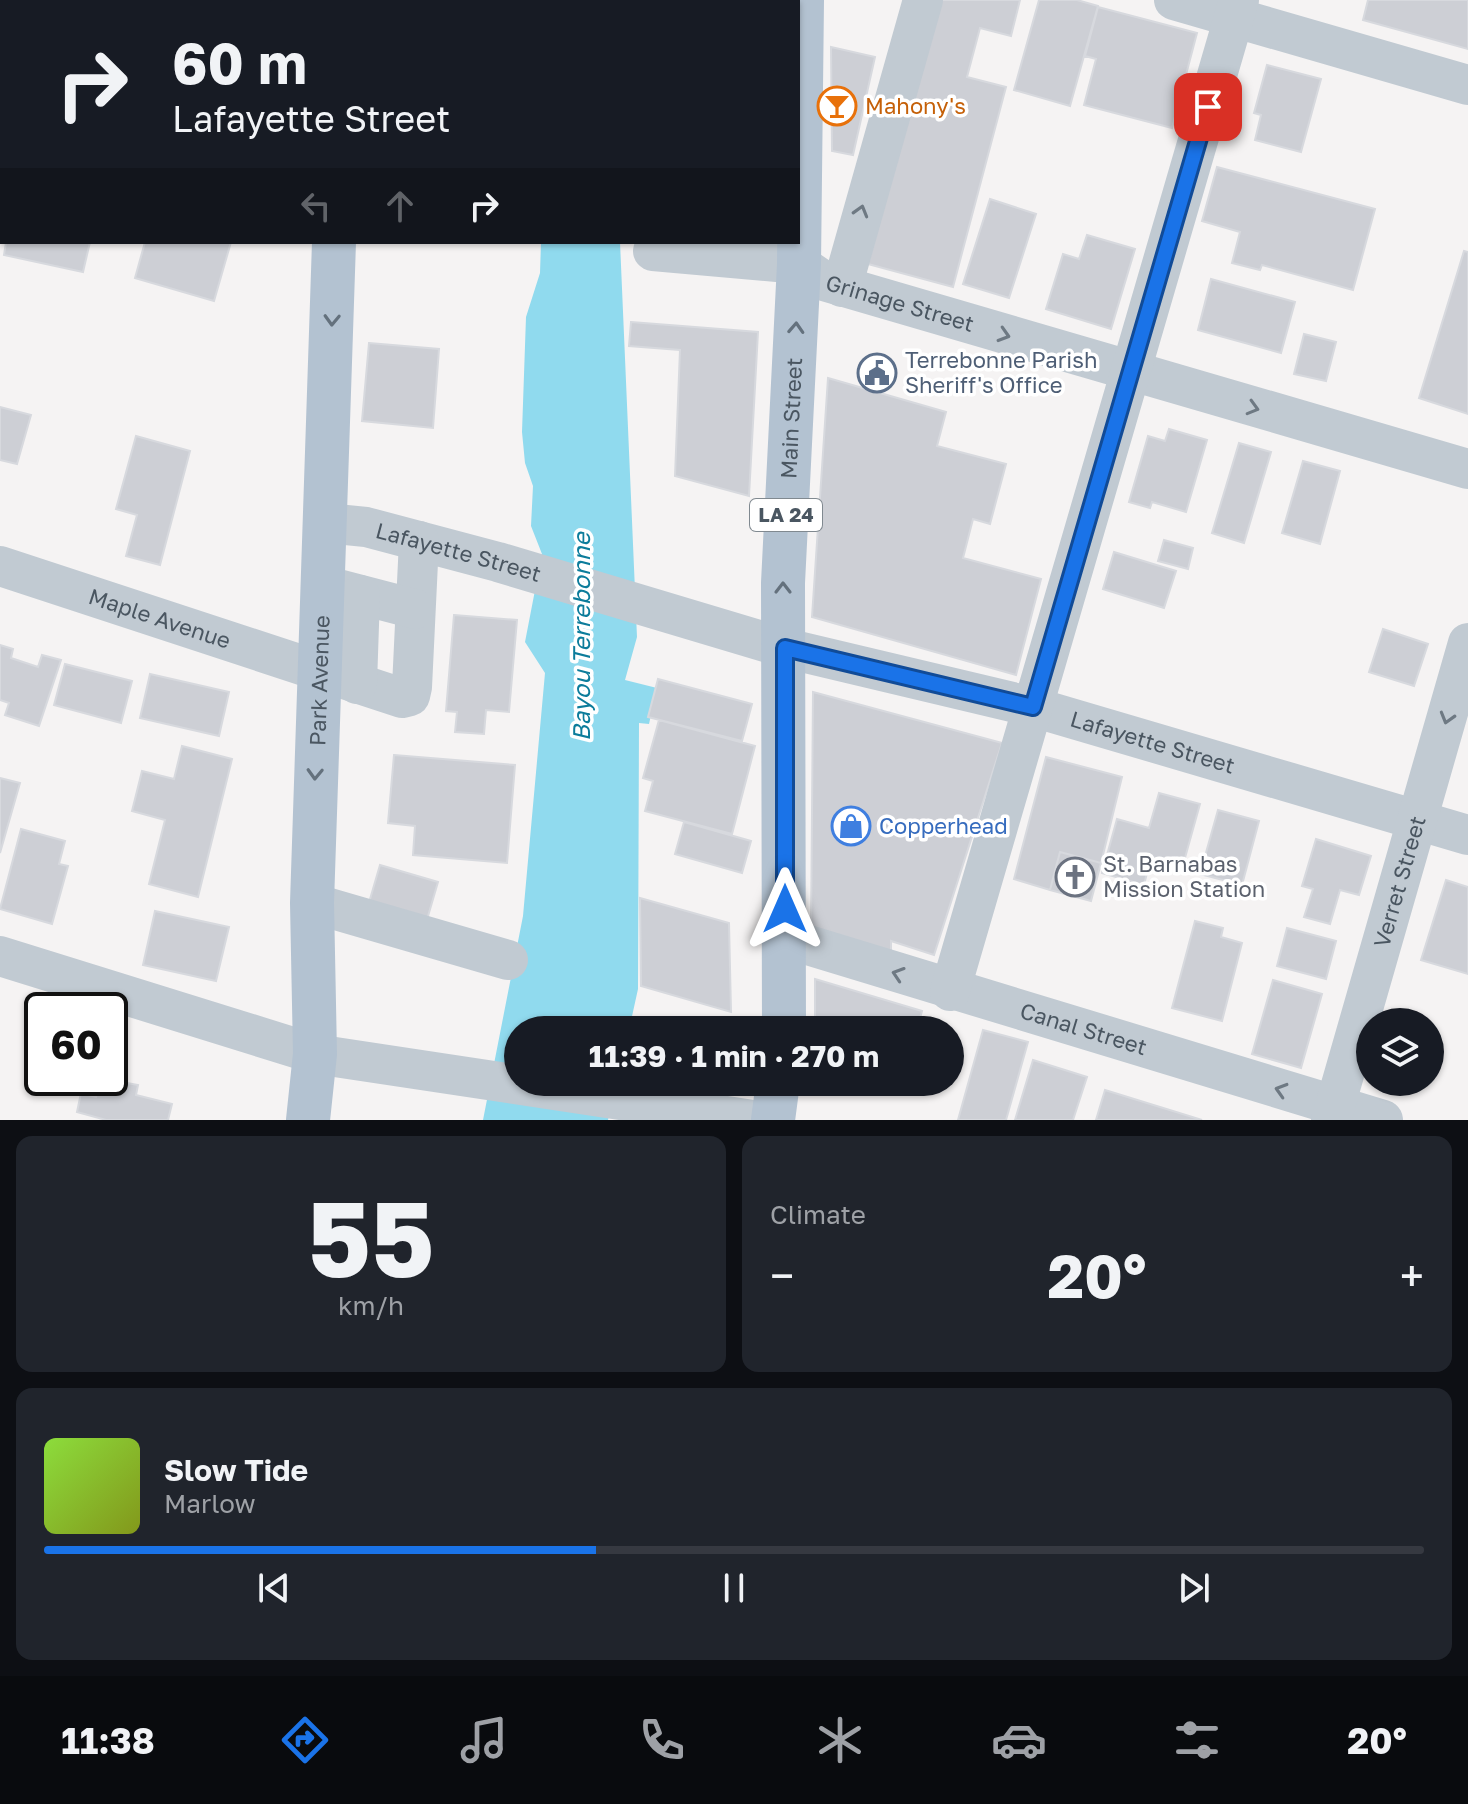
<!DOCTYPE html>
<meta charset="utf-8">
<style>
body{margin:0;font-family:"Golos Text",sans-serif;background:#20242c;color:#f1f3f6;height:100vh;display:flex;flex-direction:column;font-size:30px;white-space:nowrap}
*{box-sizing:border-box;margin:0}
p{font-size:26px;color:#9ea1a6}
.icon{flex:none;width:44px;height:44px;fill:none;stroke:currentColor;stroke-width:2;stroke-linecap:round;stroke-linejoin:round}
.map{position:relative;height:1120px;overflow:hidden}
.sheet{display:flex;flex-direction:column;gap:16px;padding:16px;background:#0d0f14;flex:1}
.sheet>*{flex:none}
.hud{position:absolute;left:0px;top:0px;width:800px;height:244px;box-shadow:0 2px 6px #0004;background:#171b24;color:#f1f3f6;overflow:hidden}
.fabs{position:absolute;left:1356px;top:1008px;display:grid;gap:16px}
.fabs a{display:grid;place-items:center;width:88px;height:88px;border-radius:50%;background:#171b24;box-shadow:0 2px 6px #0004;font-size:40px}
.speed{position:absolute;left:24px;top:992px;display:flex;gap:16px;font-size:40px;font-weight:700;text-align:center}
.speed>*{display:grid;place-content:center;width:104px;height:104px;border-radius:50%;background:#171b24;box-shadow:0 2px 6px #0004;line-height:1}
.speed .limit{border:4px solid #111;border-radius:12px;background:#fff;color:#111}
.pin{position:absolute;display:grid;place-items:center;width:68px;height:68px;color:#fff;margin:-34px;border-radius:16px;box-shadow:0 4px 12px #0006}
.me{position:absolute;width:88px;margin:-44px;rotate:0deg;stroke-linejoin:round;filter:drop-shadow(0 0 6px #0008)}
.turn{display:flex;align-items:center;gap:28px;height:168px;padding:0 40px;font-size:36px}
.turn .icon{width:104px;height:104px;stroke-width:2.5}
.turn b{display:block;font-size:56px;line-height:68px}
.lanes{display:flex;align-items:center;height:76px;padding:0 40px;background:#0003;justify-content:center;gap:40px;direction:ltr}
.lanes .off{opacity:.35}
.big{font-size:60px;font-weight:700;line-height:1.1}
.sheet .card{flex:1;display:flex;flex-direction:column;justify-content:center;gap:12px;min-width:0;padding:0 28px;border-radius:16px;background:#20242c}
.sheet .dial{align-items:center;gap:0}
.dial b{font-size:104px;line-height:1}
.song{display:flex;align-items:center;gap:24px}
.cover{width:96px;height:96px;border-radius:12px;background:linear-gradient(135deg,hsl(90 70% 55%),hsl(70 70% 35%))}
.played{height:8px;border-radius:4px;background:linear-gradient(90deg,#1a73e8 40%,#363941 40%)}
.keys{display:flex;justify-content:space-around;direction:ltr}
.heat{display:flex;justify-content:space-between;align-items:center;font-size:44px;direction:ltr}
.sheet .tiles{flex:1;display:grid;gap:16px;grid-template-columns:1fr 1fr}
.card:last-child{grid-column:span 2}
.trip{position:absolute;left:504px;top:1016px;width:460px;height:80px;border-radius:40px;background:#171b24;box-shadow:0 2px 6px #0004;font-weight:700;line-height:80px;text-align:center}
.menu{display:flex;height:128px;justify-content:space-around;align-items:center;background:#090b0e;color:#9ea1a6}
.menu .icon{width:56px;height:56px}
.menu .on{color:#1a73e8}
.menu b{font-size:36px;color:#f1f3f6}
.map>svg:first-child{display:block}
.water{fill:#90daee}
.building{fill:#cdcfd5;stroke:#d7d9de;stroke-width:2}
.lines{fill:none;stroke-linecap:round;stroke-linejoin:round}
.minor{stroke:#c1cad2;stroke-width:40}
.major{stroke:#b3c2d1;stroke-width:44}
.oneway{stroke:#6e7983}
.oneway2{stroke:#64717d}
.route-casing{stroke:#114b97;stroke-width:20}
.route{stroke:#1a73e8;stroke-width:14}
.labels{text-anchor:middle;stroke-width:7;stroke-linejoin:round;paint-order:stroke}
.shield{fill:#fff;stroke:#808990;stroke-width:2}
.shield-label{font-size:20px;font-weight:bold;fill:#4a5661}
.food-label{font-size:22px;fill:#c56008;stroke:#fff;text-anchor:start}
.street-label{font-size:22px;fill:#4a5661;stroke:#fff}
.service-label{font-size:22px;fill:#4e5e75;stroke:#fff;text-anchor:start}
.shop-label{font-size:22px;fill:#366cbe;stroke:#fff;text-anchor:start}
.worship-label{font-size:22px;fill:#5b616d;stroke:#fff;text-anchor:start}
.water-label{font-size:24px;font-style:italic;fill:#0c7c9b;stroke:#fff}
</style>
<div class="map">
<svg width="1468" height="1120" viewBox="0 0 1468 1120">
<rect width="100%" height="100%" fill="#f5f3f3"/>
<path class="water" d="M541,242H620L637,637L625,680L657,688L649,724L639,723L638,989L629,1030H518V1082H617L608,1120H483L523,916L545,673L525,642L542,554L531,526L533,486L525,463L522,432L526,317L540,273Z"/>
<path class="building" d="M938,0H1020L1011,36L980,28L967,77L1006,87L953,287L868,264Z
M1039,0H1077L1098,6L1070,106L1014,90Z
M1368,0H1468V49L1363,20Z
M1098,7L1197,33L1172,128L1084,105L1096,59L1085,56Z
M831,47L875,57L853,155L832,151Z
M1267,65L1321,79L1301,152L1255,140L1261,115L1254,113Z
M1217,167L1375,209L1353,290L1262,265L1260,270L1232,263L1240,232L1202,221Z
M990,199L1036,214L1009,298L963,284Z
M1087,235L1135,249L1111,329L1046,309L1063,254L1079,259Z
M6,242H90L83,272L4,255Z
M145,242H231L214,301L135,278Z
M1464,251L1468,252V414L1419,398Z
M1211,279L1295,302L1281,353L1198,330Z
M631,322L758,332L749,496L675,476L680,350L629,346Z
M1304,334L1336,342L1326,381L1294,374Z
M369,343L439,349L433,428L362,421Z
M828,378L946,412L937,446L1006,464L990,524L973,519L963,558L1041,579L1016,675L812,617Z
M0,407L31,415L17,464L0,460Z
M1169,429L1207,440L1186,512L1152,502L1150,508L1129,502L1148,436L1165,441Z
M136,436L190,451L160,565L126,556L137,515L116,509Z
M1239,443L1271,452L1244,543L1212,533Z
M1303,461L1340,471L1320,544L1282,533Z
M1164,540L1193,548L1188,569L1158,561Z
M1114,552L1176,571L1164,608L1103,589Z
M454,615L517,620L509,712L486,710L484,734L455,732L457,712L446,711Z
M1383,629L1428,644L1414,686L1369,672Z
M0,645L13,649L11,658L38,667L42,655L61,660L39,726L5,715L9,703L0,700Z
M65,664L132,681L121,723L54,705Z
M150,674L229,692L219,736L140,718Z
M658,679L752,704L742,741L648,717Z
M813,692L1002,743L934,955L891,941V956L811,932Z
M659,720L755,746L732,834L645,811L653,781L643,778Z
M182,746L232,759L198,897L149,884L165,820L132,811L142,771L174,779Z
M394,755L515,765L507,863L413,855L415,826L388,823Z
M1046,757L1122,777L1101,863L1060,852L1050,890L1014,879Z
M0,778L20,783L0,853Z
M1159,793L1200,804L1183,865L1151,857L1144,885L1102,873L1117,819L1149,828Z
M1218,810L1259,821L1242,885L1200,874Z
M684,822L751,841L742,873L675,854Z
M21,829L65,841L59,864L68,866L52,924L0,909Z
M1316,839L1371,856L1359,895L1340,890L1330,924L1304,917L1313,889L1302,886Z
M1060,852L1101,863L1091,901L1050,890Z
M380,865L438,882L426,923L368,906Z
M1446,880L1468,887V974L1421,960Z
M640,898L729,923L731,1012L641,986Z
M155,911L229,927L216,981L143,965Z
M1195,921L1223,928L1221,937L1242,943L1222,1021L1172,1008Z
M1287,928L1336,941L1326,979L1277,966Z
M815,979L922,1011L917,1030H815Z
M1273,980L1322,994L1301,1068L1252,1054Z
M983,1030L1028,1042L1006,1120H958Z
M1033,1060L1087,1077L1073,1120H1015Z
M101,1078L138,1085L136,1095L172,1104L168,1120H106L77,1112L81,1093L96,1097Z
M1105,1090L1202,1120H1096Z"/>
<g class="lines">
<g class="minor">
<path d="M1174,0L1468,85"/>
<path d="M0,70L2,71"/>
<path id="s1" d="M653,251L799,264L824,281L1468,469"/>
<path d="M842,287L923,0"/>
<path id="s2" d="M326,523L366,527L498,562L785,648L1033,707L1468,835"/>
<path id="s3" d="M0,566L402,698L410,696L412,687L419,541"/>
<path d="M323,585L415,609"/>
<path d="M357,684L360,595"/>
<path d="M312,903L508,960"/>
<path id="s4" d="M785,938L1383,1120"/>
<path d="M0,956L315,1054L753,1120"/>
<path d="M950,991L1239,0"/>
<path id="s5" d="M1331,1120L1468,643"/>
</g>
<g class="major">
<path d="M343,2V0"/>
<path id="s6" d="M784,1030L783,583L799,264L802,0"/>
<path id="s7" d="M308,1120L315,1054L312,903L334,242"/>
<path d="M773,1120L778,1082"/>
</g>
</g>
<defs><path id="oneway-chevron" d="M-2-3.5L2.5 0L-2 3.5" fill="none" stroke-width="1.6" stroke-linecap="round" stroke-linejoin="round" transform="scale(2)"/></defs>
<g class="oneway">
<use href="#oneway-chevron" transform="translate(861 211) rotate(-74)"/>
<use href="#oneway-chevron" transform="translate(1004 335) rotate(17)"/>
<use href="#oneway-chevron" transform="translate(1253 408) rotate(16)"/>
<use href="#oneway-chevron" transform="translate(1447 718) rotate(106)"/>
<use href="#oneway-chevron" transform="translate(898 974) rotate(-162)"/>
<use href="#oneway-chevron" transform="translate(1281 1090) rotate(-163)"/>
</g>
<g class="oneway2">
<use href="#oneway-chevron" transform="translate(332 320) rotate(92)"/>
<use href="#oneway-chevron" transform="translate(796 328) rotate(-87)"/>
<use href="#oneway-chevron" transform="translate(783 588) rotate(-90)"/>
<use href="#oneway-chevron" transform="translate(315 774) rotate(92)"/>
</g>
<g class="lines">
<g class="route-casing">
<path id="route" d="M785,909V648L1033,707L1208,107"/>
</g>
<use href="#route" class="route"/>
</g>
<defs>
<g id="bar-ring" transform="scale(2)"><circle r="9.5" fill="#fff" stroke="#e8710a" stroke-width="1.5"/><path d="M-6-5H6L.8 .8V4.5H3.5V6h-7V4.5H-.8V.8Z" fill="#e8710a"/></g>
<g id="civic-ring" transform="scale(2)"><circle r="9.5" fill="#fff" stroke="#5c6f8a" stroke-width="1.5"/><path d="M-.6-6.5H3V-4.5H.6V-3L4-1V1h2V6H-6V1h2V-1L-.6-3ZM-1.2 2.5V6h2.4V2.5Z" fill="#5c6f8a"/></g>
<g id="shop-ring" transform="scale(2)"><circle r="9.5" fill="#fff" stroke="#3f7fe0" stroke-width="1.5"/><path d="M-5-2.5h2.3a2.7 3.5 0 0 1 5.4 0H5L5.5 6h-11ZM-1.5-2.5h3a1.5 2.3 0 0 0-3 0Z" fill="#3f7fe0"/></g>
<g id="church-ring" transform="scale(2)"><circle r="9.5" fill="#fff" stroke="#6b7280" stroke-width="1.5"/><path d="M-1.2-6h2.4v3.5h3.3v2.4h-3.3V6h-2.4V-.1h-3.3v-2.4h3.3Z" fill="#6b7280"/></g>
</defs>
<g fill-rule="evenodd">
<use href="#bar-ring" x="837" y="106"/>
<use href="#civic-ring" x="877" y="373"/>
<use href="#shop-ring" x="851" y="826"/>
<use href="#church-ring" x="1075" y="877"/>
</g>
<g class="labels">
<rect class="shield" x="750" y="499" width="72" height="32" rx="6"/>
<g class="shield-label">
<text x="786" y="522">LA 24</text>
</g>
<g class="food-label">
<text x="865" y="114">Mahony's</text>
</g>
<g class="street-label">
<text dy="8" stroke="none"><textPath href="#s1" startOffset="256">Grinage Street</textPath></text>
<text dy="8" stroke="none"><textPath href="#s6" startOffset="612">Main Street</textPath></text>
<text dy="8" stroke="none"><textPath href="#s2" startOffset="136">Lafayette Street</textPath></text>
<text dy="8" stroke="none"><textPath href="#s3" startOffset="168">Maple Avenue</textPath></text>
<text dy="8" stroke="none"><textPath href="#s7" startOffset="440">Park Avenue</textPath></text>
<text dy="8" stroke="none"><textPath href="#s2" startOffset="856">Lafayette Street</textPath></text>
<text dy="8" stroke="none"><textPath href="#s5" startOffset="248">Verret Street</textPath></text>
<text dy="8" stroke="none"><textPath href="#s4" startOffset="312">Canal Street</textPath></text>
</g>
<g class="service-label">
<text x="905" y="368">Terrebonne Parish<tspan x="905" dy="25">Sheriff's Office</tspan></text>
</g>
<g class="shop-label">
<text x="879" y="834">Copperhead</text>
</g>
<g class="worship-label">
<text x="1103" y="872">St. Barnabas<tspan x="1103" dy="25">Mission Station</tspan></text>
</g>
<g class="water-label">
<text transform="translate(582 637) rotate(-90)" y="8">Bayou Terrebonne</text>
</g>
</g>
</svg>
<div class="fabs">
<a><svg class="icon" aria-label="layers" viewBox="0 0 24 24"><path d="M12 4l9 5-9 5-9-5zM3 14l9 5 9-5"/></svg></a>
</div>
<div class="speed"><div class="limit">60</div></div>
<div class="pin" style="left:1208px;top:107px;background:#d93025"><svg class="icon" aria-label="arrive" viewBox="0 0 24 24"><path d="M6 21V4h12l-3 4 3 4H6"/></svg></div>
<svg class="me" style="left:785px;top:909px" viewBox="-20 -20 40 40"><path d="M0-17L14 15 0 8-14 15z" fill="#1a73e8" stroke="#fff" stroke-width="4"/></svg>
<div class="trip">11:39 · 1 min · 270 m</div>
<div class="hud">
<div class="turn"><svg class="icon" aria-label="right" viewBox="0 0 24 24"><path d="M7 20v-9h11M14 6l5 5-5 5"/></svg><div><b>60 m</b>Lafayette Street</div></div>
<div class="lanes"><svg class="icon off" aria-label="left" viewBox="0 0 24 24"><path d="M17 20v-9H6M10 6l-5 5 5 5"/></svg><svg class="icon off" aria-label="ahead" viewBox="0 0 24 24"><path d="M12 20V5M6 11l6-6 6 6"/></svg><svg class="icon" aria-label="right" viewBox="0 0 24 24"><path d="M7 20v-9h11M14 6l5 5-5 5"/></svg></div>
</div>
</div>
<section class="sheet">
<div class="tiles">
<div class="card dial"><b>55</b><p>km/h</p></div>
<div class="card"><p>Climate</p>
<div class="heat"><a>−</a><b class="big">20°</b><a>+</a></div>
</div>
<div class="card">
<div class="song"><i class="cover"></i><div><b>Slow Tide</b><p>Marlow</p></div></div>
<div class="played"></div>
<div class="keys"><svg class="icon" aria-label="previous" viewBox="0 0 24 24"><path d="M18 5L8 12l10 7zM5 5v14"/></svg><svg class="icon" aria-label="pause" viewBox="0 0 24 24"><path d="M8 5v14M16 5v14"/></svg><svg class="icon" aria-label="next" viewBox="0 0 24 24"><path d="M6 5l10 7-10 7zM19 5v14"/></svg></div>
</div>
</div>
</section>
<nav class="menu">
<b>11:38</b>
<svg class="icon on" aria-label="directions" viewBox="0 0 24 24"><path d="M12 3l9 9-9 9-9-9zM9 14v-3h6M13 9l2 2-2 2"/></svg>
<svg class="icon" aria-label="music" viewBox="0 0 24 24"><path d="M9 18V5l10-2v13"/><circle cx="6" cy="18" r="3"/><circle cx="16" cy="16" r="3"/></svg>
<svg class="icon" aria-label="phone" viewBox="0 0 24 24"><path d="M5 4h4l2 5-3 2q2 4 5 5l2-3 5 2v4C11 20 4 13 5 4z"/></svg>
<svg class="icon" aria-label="climate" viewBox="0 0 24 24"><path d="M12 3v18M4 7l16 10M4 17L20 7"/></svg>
<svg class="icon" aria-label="car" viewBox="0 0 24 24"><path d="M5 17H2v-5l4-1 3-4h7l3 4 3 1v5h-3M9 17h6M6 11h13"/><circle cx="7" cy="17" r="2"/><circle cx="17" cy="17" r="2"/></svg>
<svg class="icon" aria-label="filters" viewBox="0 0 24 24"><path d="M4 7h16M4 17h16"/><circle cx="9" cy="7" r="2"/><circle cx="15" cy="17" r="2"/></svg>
<b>20°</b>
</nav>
